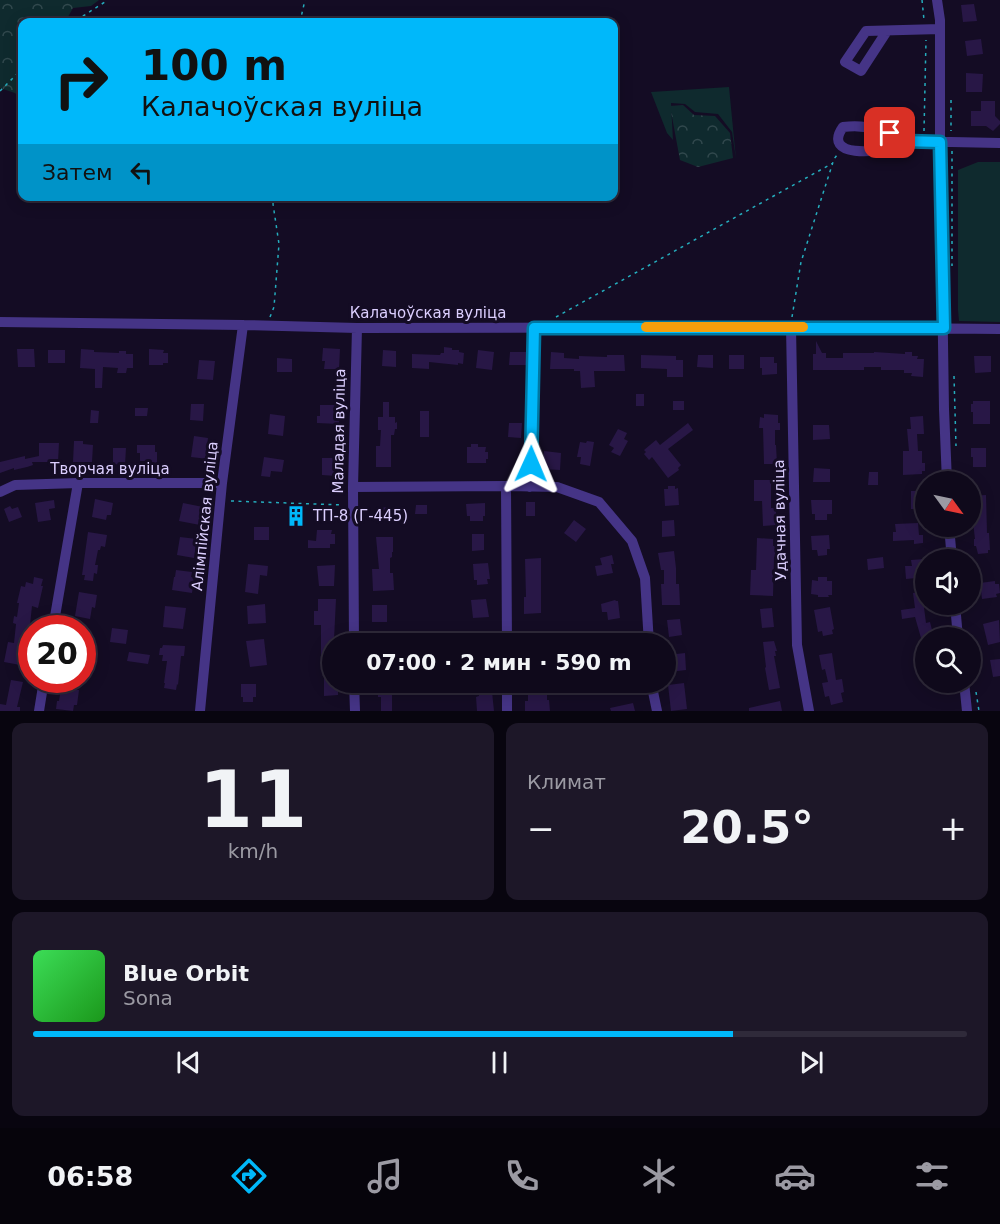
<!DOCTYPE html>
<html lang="ru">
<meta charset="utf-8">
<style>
body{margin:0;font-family:"DejaVu Sans",sans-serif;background:#1d1728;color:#f1f3f6;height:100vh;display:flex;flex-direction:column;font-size:22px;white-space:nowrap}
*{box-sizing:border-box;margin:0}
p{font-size:20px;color:#9b9aa3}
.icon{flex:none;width:33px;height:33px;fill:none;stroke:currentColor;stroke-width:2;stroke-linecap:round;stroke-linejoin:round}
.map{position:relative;height:711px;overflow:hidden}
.side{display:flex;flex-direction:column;gap:12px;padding:12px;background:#08050f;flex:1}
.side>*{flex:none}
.hud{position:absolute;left:18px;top:18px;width:600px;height:183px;border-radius:12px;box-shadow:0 3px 15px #0003,0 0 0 2px #2f2a3a;background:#00b8fa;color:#111;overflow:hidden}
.needle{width:39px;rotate:123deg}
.tools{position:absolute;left:915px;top:471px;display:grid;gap:12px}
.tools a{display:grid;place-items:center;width:66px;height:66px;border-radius:50%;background:#0f091b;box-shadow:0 3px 15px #0003,0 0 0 2px #2f2a3a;font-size:30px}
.speed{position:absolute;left:18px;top:615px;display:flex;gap:12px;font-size:30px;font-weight:700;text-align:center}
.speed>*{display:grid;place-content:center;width:78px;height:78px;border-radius:50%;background:#0f091b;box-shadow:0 3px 15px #0003,0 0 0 2px #2f2a3a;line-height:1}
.speed .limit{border:9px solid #d22;background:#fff;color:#111}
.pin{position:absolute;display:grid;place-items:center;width:51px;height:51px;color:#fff;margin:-26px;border-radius:12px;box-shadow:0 3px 9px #0006}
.me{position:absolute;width:66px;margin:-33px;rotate:1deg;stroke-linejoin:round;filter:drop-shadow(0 0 4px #0008)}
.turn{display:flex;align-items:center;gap:21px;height:126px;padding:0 24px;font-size:27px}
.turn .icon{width:78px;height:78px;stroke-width:2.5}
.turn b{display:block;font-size:42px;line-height:51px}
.then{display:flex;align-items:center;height:57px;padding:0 24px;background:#0003;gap:12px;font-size:22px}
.big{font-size:45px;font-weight:700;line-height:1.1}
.side .card{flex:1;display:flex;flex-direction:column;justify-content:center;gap:9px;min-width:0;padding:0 21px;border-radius:12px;background:#1d1728}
.side .dial{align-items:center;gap:0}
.dial b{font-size:78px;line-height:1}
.song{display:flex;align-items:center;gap:18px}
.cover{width:72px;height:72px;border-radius:9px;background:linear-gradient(135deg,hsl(130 70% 55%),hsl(120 70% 35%))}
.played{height:6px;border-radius:3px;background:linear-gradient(90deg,#00b8fa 75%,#2f2a3a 75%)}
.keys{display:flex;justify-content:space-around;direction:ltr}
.heat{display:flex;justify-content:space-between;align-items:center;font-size:33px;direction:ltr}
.side .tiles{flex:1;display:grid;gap:12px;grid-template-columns:1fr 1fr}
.card:last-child{grid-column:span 2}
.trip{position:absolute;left:322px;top:633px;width:354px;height:60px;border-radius:30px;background:#0f091b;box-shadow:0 3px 15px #0003,0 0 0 2px #2f2a3a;font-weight:700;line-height:60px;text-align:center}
.dock{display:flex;height:96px;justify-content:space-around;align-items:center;background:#06040b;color:#9b9aa3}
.dock .icon{width:42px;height:42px}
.dock .active{color:#00b8fa}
.dock b{font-size:27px;color:#f1f3f6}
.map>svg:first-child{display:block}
.green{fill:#0f2a2e}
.forest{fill:url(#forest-crowns)}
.building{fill:#281746}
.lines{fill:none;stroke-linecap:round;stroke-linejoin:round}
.path{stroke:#25adbd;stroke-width:1.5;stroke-dasharray:3 4.5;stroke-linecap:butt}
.minor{stroke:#453486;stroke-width:10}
.route-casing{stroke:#0078a2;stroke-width:15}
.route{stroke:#00b8fa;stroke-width:10}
.slow{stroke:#f59e0b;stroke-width:10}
.labels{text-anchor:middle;stroke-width:6;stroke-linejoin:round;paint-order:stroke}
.street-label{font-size:15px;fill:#dccfff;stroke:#140c24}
.poi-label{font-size:15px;fill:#dccfff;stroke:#140c24;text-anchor:start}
</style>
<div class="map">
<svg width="1000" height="711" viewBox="0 0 1000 711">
<defs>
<pattern id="forest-crowns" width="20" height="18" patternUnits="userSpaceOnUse" patternTransform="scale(1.5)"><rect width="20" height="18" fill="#0f2a2e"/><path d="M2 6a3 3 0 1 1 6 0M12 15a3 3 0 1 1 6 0" fill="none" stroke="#31484d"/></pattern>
</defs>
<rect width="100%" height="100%" fill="#140c24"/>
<path class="green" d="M729,87L736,159L732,132L718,114L695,112L685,104L671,103L673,140L667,133L651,92Z
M978,162H1000V322L959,321L958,310V170Z"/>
<path class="forest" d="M0,0H99L91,6L73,8L65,22H22V99L15,93L0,88Z
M683,105L694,115L715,116L730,133L733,158L698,167L680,160L670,106Z"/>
<path class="building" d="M974,4L977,21L963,22L961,5Z
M981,39L983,54L967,56L965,41Z
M966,73L983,74L982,92H966Z
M981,101H995V116L1000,121V124L993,131L986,126H971V111H981Z
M816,341L822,353H826V358H843V353H874V352L905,354V352H912V356H918L917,359H924L923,377L911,376L912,373H904V370H881V367H864V370H813V354H816Z
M444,347L452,348V350H459V352L464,353L463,364L458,363V365L429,362V369L412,368V354L440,355L441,353H444Z
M323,348L340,349L339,369H324L325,361H322Z
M17,349H34L35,367H18Z
M81,349L94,350V352L119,353V351H126V354H133V368H127L126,373H117L118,368L103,367L102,388H95V369L80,368Z
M149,349L164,350L163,353H168V363H163V365H149Z
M48,350H65V363H48Z
M383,350L396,351V367L382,366Z
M478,350L494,352L492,370L476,368Z
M510,352H526V365H509Z
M551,352L564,353V358L579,359V356L607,357V355H624L625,371H594L595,387L581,388L580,371H574V369H550Z
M641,355L676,356V360H683V377H667V369L641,368Z
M698,355H713V368L697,367Z
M729,355H744V369H729Z
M974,356H991V372L975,373Z
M760,357H774V363H777V374L762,375V368H760Z
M277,358L292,359V372H277Z
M199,360L215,361L213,380L197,379Z
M636,394H644V406H636Z
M673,401H684V410H673Z
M973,401H990V424H973V412H971V404H973Z
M383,402H389V417H395V423L397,422V429H395L394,435H391V467H376V446H380L381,430H378V417H383Z
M191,404H204L203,421L190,420Z
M320,405H335V408H339V424L317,423V416H320Z
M135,408H148L147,416H135Z
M91,410L99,411L98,423H90Z
M420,411H429V437H420Z
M270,414L285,416L283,436L268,434Z
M764,414L778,415V423H780V430H775V445H776L777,464H764L763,428H759L760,417L764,418Z
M923,416L924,434H917L918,451H922V463H925V471H922V474L903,475V451H909L907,429H911L910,417Z
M509,423H522L521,438L508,437Z
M688,423L693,430L668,449L681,465L678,468L679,470L668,478L652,457L649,460L644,454L646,452L644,450L656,440L660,445Z
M813,425H829L830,439L813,440Z
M618,429L627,433L624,439L628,441L620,456L611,452L614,448L609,445Z
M194,436L208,438L207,445H210L208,459L191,457Z
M74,441H83V444L93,445L92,462H73Z
M587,441L594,442L590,466L580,464L581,457H577L580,442L586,443Z
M39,443H59L58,462H32L33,465L27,467L14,470V468L0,473V462L25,456V459L39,456Z
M471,444H478V447H486L485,452H488V459H486V463H467V447H471Z
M137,445H155V452H157V463H147V461H140V453H137Z
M113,448H126L125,465L113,464Z
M971,448H986V467H973V457H971Z
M544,451L561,453L560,470L542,469Z
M264,457L284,460L282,472L271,471L270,477L261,476Z
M322,458H335V461H336V476L322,475Z
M814,468L830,469V482H813Z
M869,472H878V485H868Z
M754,480H771V508H776V525L763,526L762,501H754Z
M668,486H675V489L678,488L679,505L665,506L664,489H668Z
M911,491H923V509H911Z
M986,495L987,533H989L990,550H988V553L978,554L976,546H974V539H975L972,514H971L970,496Z
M95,499L113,503L111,515H107L106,520L92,517Z
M54,500L55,508L49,509L51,520L38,522L35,503Z
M811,500H832V514H827V520H815V514H812Z
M526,502H535V516H526Z
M183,503L203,507L200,525L179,521Z
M485,503V516H483V521H470V516H467L466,504Z
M416,505H427V514H415Z
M10,506L12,509L18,507L22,517L9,522L4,509Z
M389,507L390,519H376V508Z
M574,520L586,529L576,542L564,533Z
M674,520L675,536L662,537V521Z
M918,523L919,535H923V543L914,544V540L893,541V532H896L895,524Z
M254,527H269V540H254Z
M317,530H332L331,534H335V544H330V548H308V540L316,541Z
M88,532L107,535L105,547L101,546L100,550H98L95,565H98L97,574L94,573L93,581L84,580L85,575H82Z
M472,534H484V550L472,551Z
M829,535L830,549H827V555L818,556L817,550H812L811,536Z
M180,537L197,539L194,558L177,555Z
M376,537H393V552H392V557L390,558V573H393L394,590L373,591L372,569H379Z
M757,538L773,539V546H776V557H774L773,596L750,595L751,570H756Z
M674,551L676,568V584H679L680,605H662L661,584H664V570H661L658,553Z
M612,555L614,564H611L613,573L597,576L595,566L602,565L600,558Z
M883,557L884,568L868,570L867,559Z
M541,558V613L524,614V597H526L525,559Z
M925,559L926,577L906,579L905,566H912L911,560Z
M488,563L490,579H487L488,584L477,585V580H474L473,564Z
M248,564L268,566L267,576L260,575L258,594L245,592Z
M335,565L334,586H319L317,566Z
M176,570L192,572L191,577L194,578L192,593L172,590L174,577H175Z
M34,577L43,579L41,586H43L38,608L32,606L30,625H32V635L25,634L21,653L32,655L31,667L4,662L8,642L14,643L16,624L13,623L14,616L17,617L19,603H17L21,586L25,587L26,582L33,584Z
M818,577H827V581H832V595H828L829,597H818V595L811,594L812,580L818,581Z
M995,581V584H999L1000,593L996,594L997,597L982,599L980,583Z
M79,592L97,595L95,608L92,607L90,619L75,616Z
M922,592L926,623L930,622L934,638H921L915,617L902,619L901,610L915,608L913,593Z
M318,599H336L333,660H321V625H314V611H318Z
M486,599L489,617L473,618L471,600Z
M615,600L616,601H618L620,618L608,620L607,612H602L601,604Z
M265,604L266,623L248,624L247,606Z
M372,605H387V622H372Z
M165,606L186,608L183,629L163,627Z
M830,607L834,629L832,630L833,634L823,636L822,631L818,632L814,610Z
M772,608L774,627L762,628L760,609Z
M680,619L682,635L669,637L667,620Z
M999,620L1000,642L988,645L983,624Z
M112,628L128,630L126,644L110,642Z
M525,633H536V636L542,635L543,644H526Z
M625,634L627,644H610L608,636Z
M487,635L488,644H468V636Z
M264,639L267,665L250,667L246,641Z
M774,641L777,651H775L776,656H774L780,688L769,690L765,668L766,667L763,642Z
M163,645L185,646L184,656H181L178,685L177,684L176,690L164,688L165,683H164L167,661H162L163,655H159L160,648H162Z
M129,652L150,655L148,664L127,661Z
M685,653L686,670L669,672L668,655Z
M832,653L836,680L842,679L844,692L841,693L843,702L831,705L829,696L825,697L822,683L828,682L825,669L822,670L819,655Z
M1000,659V676L993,677L990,660Z
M324,675H333V682H335V687H338V695L324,696Z
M11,680L23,682L17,707H20V711H0V704L6,705Z
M378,682H392V711H381V697H378Z
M479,682H491L494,711H477L476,697L479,696Z
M528,682H547V700H549L550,711H525V701H528Z
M616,682H638V687L617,690Z
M684,683L687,709L671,711L668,685Z
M241,684H256V697H253V702H243V697H241Z
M61,688L79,690L77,705H74L73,711L56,709L57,701H59Z
M780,701L782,711H749V708Z
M633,703L635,711H611L610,708Z"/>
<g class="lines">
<path class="path" d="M922,0L924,20
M69,22L83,16L108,0
M300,22L305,0
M0,91L22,69
M951,100V131
M924,131L926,40
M952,151V266
M270,317L274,307L279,244L273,204L274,196
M556,317L833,163
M792,317L801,262L834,159L837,155
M954,376L956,446
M231,501L343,505
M970,659L973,679
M976,692L979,711"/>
<path class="minor" d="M937,0L940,20V142L944,409L947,482
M887,31L861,71L845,62L866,31L940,29
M903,141C884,129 865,124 843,127C821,158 880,153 894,146C897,145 900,143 903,141L1000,143
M0,322L243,325L357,328L791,327L1000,329
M791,327L797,645L809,711
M506,486L507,644
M353,487L506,486L557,487L599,502L632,541L645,578L649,644
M530,487L534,328
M0,492L15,485L78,483H222
M949,526L952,560
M955,604L958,638
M53,628L78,483
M354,644L353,487L357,328
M354,682L355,711
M507,682V711
M651,682L657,711
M964,682L967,711
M39,711L44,680
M200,711L222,483L243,325"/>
</g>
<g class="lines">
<g class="route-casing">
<path id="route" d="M531,464L534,328H944L940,142L903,141L890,133"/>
</g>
<use href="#route" class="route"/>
<path class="slow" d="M646,327H803"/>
</g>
<defs>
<g id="building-bare" transform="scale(1.62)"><path d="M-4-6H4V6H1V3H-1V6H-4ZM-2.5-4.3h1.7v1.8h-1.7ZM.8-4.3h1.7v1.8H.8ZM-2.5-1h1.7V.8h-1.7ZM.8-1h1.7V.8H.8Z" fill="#00b8fa" stroke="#140c24" stroke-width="2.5" paint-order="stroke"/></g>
</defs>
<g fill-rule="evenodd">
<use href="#building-bare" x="296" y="516"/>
</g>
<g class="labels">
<g class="street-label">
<text x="428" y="318">Калачоўская вуліца</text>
<text transform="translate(339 431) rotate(-89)" y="5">Маладая вуліца</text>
<text x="110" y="474">Творчая вуліца</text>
<text transform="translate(205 516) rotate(-84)" y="5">Алімпійская вуліца</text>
<text transform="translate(780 520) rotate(-91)" y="5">Удачная вуліца</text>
</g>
<g class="poi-label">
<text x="313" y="521">ТП-8 (Г-445)</text>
</g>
</g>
</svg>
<div class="tools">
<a><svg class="needle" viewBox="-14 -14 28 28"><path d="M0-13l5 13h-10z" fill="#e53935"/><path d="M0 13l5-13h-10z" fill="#9b9aa3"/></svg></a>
<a><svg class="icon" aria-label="sound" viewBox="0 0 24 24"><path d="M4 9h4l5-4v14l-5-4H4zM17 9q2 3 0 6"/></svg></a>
<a><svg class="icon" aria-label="search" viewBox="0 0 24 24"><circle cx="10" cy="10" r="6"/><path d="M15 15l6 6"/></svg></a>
</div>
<div class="speed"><div class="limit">20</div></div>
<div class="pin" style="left:890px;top:133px;background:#d93025"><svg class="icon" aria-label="arrive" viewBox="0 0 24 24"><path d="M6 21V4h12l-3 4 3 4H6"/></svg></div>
<svg class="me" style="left:531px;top:464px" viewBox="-20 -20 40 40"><path d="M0-17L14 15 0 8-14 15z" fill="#00b8fa" stroke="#fff" stroke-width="4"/></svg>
<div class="trip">07:00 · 2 мин · 590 m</div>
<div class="hud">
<div class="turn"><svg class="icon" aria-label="right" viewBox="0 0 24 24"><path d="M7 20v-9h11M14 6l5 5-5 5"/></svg><div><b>100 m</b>Калачоўская вуліца</div></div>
<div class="then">Затем<svg class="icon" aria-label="left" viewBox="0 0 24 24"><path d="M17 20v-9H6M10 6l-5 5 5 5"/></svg></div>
</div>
</div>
<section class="side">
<div class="tiles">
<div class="card dial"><b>11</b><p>km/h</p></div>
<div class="card"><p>Климат</p>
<div class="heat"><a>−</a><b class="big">20.5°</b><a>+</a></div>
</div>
<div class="card">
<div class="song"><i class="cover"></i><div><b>Blue Orbit</b><p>Sona</p></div></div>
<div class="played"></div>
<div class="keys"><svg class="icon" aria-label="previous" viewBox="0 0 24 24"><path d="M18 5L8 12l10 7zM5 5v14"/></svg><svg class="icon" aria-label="pause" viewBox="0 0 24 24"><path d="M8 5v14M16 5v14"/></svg><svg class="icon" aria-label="next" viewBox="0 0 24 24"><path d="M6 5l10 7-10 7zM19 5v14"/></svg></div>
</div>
</div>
</section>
<nav class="dock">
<b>06:58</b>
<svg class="icon active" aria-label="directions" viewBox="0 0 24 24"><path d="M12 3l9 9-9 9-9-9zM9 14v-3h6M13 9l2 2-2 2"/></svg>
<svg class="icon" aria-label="music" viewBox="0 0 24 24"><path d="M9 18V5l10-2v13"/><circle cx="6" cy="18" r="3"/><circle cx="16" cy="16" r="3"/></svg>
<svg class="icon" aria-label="phone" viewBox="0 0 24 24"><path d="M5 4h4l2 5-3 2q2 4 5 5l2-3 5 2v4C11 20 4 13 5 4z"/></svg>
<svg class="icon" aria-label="climate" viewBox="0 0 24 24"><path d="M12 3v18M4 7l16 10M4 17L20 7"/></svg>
<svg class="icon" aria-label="car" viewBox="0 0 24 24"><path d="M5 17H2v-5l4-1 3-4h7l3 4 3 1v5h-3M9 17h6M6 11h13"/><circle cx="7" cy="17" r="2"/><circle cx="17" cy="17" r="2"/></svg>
<svg class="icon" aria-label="filters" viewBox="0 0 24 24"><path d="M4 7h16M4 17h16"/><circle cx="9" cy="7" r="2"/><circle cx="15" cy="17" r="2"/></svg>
</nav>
